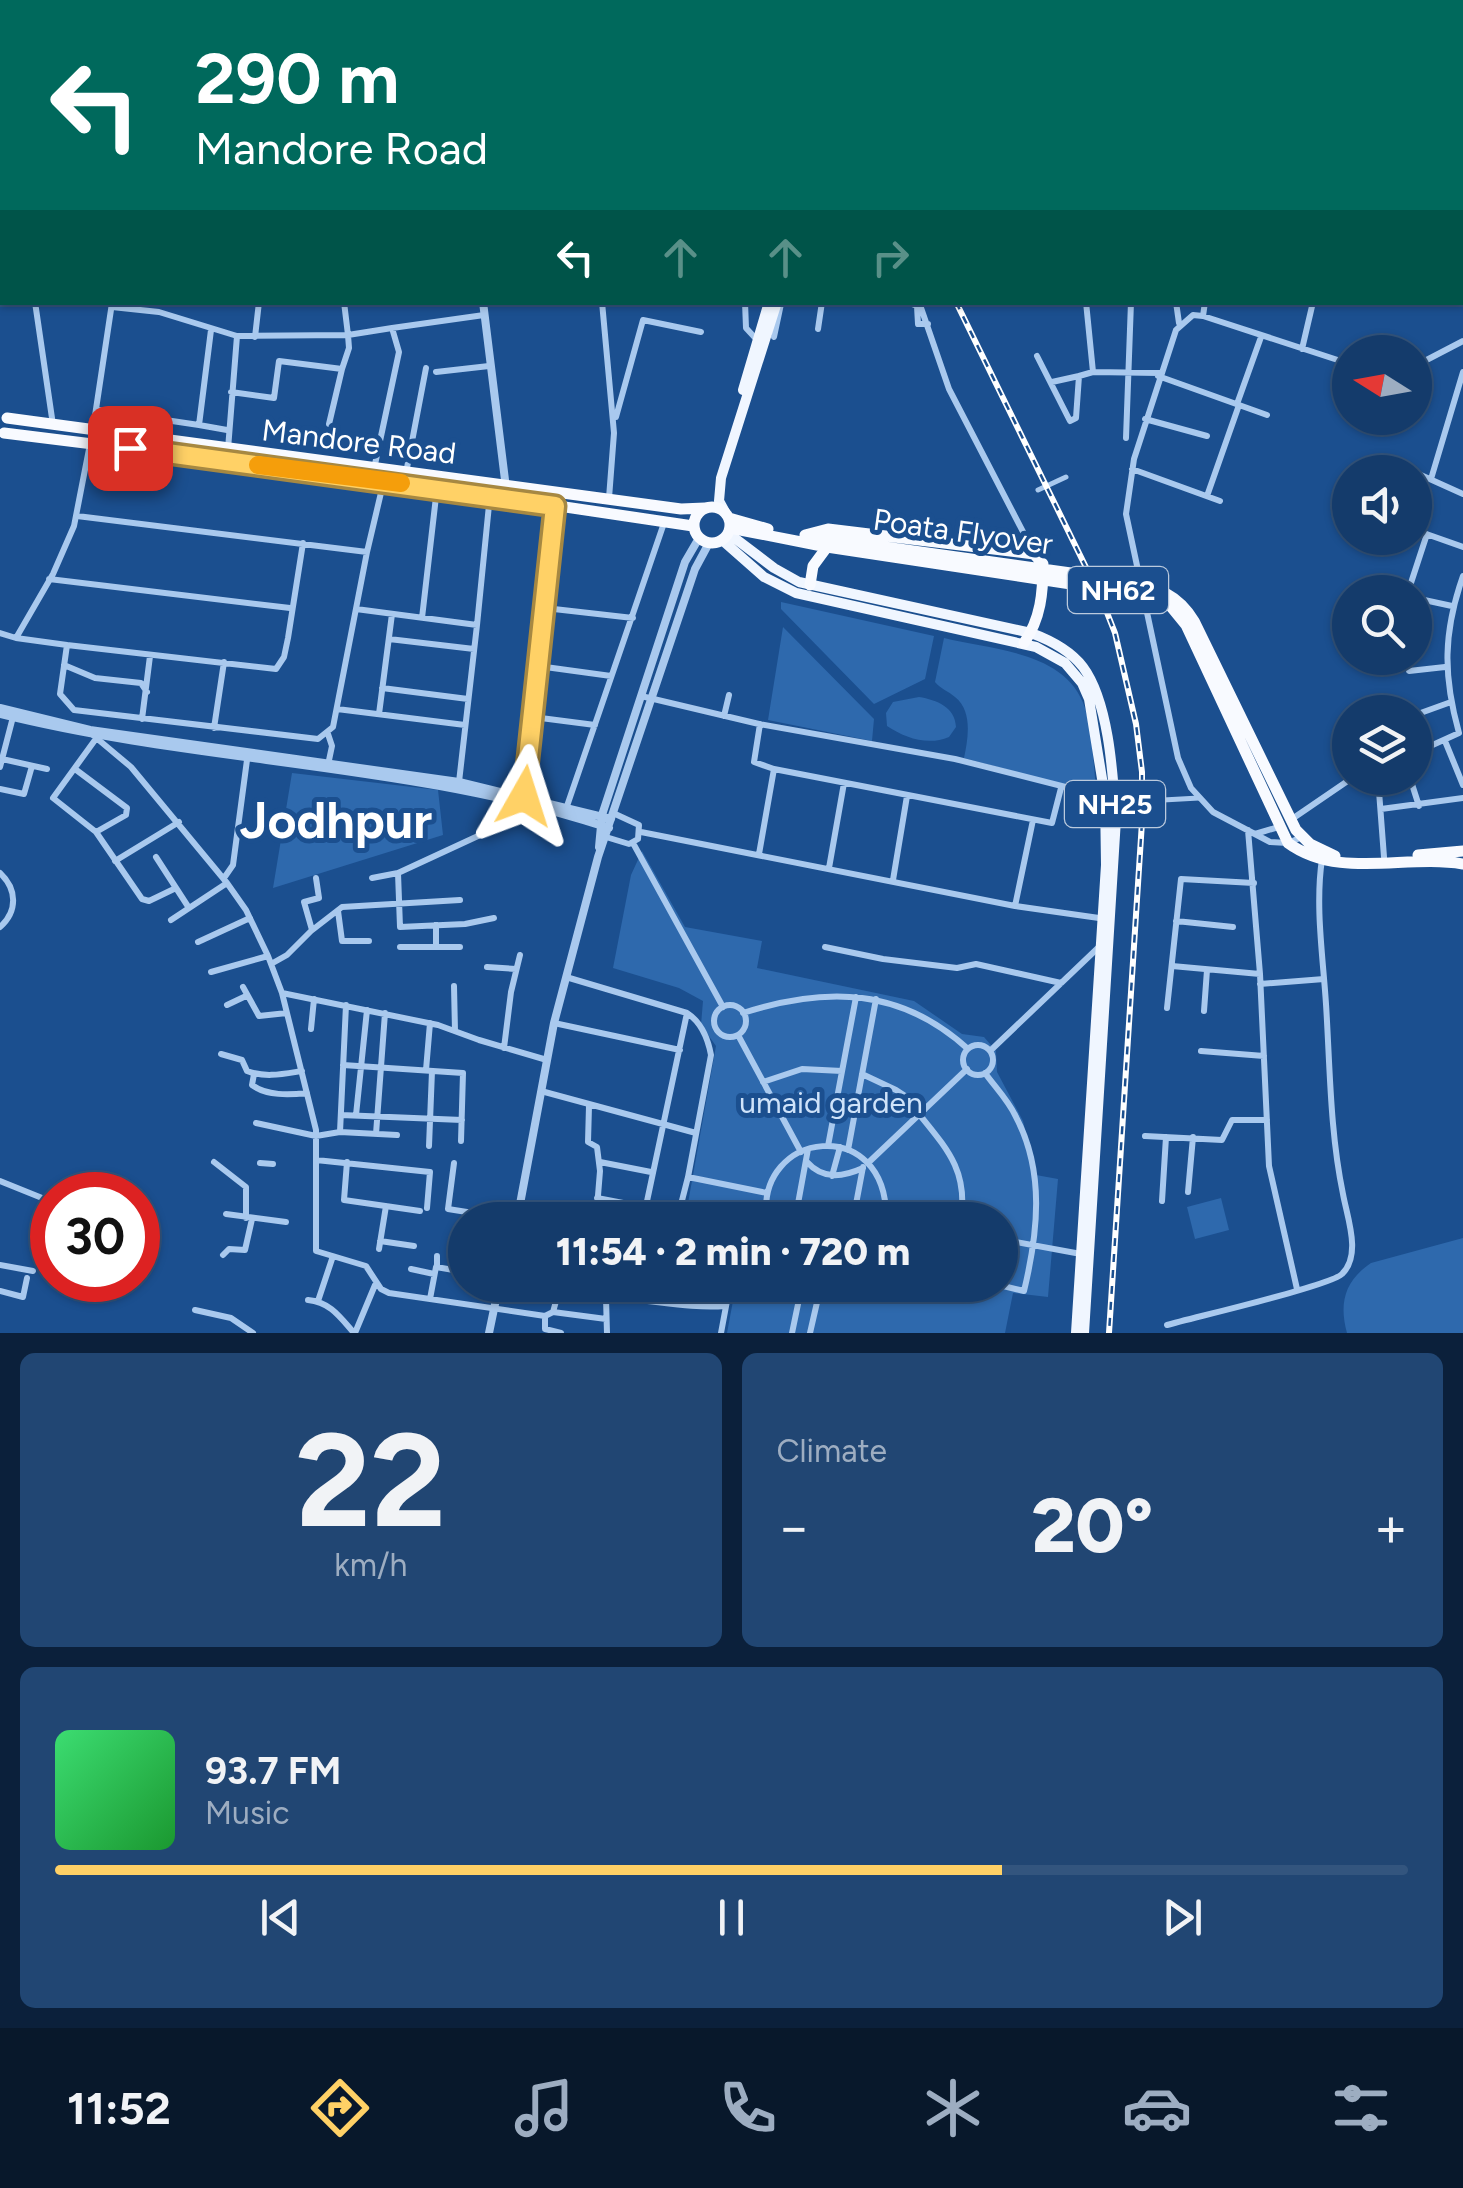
<!DOCTYPE html>
<meta charset="utf-8">
<style>
body{margin:0;font-family:Figtree,sans-serif;background:#214673;color:#f1f3f6;height:100vh;display:flex;flex-direction:column;font-size:38px;white-space:nowrap}
*{box-sizing:border-box;margin:0}
p{font-size:32px;color:#9dadc1}
.icon{flex:none;width:55px;height:55px;fill:none;stroke:currentColor;stroke-width:2;stroke-linecap:round;stroke-linejoin:round}
.map{position:relative;height:1333px;overflow:hidden}
.drawer{display:flex;flex-direction:column;gap:20px;padding:20px;background:#0b203b;flex:1}
.drawer>*{flex:none}
.guide{position:absolute;left:0px;top:0px;width:1465px;height:305px;box-shadow:0 2px 8px #0004,0 0 0 2px #33557e;background:#00695c;color:#fff;overflow:hidden}
.needle{width:65px;rotate:281deg}
.fabs{position:absolute;left:1332px;top:335px;display:grid;gap:20px}
.fabs a{display:grid;place-items:center;width:100px;height:100px;border-radius:50%;background:#143b6b;box-shadow:0 2px 8px #0004,0 0 0 2px #33557e;font-size:50px}
.speed{position:absolute;left:30px;top:1172px;display:flex;gap:20px;font-size:50px;font-weight:700;text-align:center}
.speed>*{display:grid;place-content:center;width:130px;height:130px;border-radius:50%;background:#143b6b;box-shadow:0 2px 8px #0004,0 0 0 2px #33557e;line-height:1}
.speed .limit{border:15px solid #d22;background:#fff;color:#111}
.pin{position:absolute;display:grid;place-items:center;width:85px;height:85px;color:#fff;margin:-42px;border-radius:20px;box-shadow:0 5px 15px #0006}
.me{position:absolute;width:110px;margin:-55px;rotate:6deg;stroke-linejoin:round;filter:drop-shadow(0 0 8px #0008)}
.turn{display:flex;align-items:center;gap:35px;height:210px;padding:0 30px;font-size:45px}
.turn .icon{width:130px;height:130px;stroke-width:2.5}
.turn b{display:block;font-size:70px;line-height:85px}
.lanes{display:flex;align-items:center;height:95px;padding:0 30px;background:#0003;justify-content:center;gap:50px;direction:ltr}
.lanes .off{opacity:.35}
.big{font-size:75px;font-weight:800;line-height:1.1}
.drawer .tile{flex:1;display:flex;flex-direction:column;justify-content:center;gap:15px;min-width:0;padding:0 35px;border-radius:15px;background:#214673}
.drawer .dial{align-items:center;gap:0}
.dial b{font-size:130px;line-height:1}
.song{display:flex;align-items:center;gap:30px}
.cover{width:120px;height:120px;border-radius:15px;background:linear-gradient(135deg,hsl(140 70% 55%),hsl(130 70% 35%))}
.played{height:10px;border-radius:5px;background:linear-gradient(90deg,#ffd166 70%,#33557e 70%)}
.keys{display:flex;justify-content:space-around;direction:ltr}
.heat{display:flex;justify-content:space-between;align-items:center;font-size:55px;direction:ltr}
.drawer .tiles{flex:1;display:grid;gap:20px;grid-template-columns:1fr 1fr}
.tile:last-child{grid-column:span 2}
.trip{position:absolute;left:448px;top:1202px;width:570px;height:100px;border-radius:50px;background:#143b6b;box-shadow:0 2px 8px #0004,0 0 0 2px #33557e;font-weight:800;line-height:100px;text-align:center}
.tab-bar{display:flex;height:160px;justify-content:space-around;align-items:center;background:#08182b;color:#9dadc1}
.tab-bar .icon{width:70px;height:70px}
.tab-bar .selected{color:#ffd166}
.tab-bar b{font-size:45px;color:#f1f3f6}
.map>svg:first-child{display:block}
.green{fill:#2e69ad}
.lines{fill:none;stroke-linecap:round;stroke-linejoin:round}
.tertiary-tunnel{stroke:#3d69a0;stroke-width:8;stroke-dasharray:8 4;stroke-linecap:butt}
.pedestrian{stroke:#a9c9ee;stroke-width:5}
.minor{stroke:#a9c9ee;stroke-width:6}
.tertiary{stroke:#a9c9ee;stroke-width:8}
.primary{stroke:#f0f6ff;stroke-width:10}
.trunk{stroke:#f8faff;stroke-width:11}
.rail-casing{stroke:#fff;stroke-width:6}
.rail{stroke:#1b4f8f;stroke-width:2.5;stroke-dasharray:8;stroke-linecap:butt}
.route-casing{stroke:#a68842;stroke-width:25}
.route{stroke:#ffd166;stroke-width:18}
.slow{stroke:#f59e0b;stroke-width:18}
.labels{text-anchor:middle;stroke-width:10;stroke-linejoin:round;paint-order:stroke}
.shield{fill:#1b4f8f;stroke:#bbcadd;stroke-width:2.5}
.shield-label{font-size:28px;font-weight:bold;fill:#fff}
.street-label{font-size:30px;fill:#fff;stroke:#1b4f8f}
.park-label{font-size:30px;fill:#cfe3fa;stroke:#1b4f8f}
.town-label{font-size:50px;font-weight:bold;fill:#fff;stroke:#1b4f8f}
</style>
<div class="map">
<svg width="1463" height="1333" viewBox="0 0 1463 1333">
<rect width="100%" height="100%" fill="#1b4f8f"/>
<path class="green" d="M781,602L934,636L925,679L874,704L781,609Z
M783,627L874,719L872,741L768,720Z
M944,638C992,650 1067,651 1085,708C1093,735 1093,766 1097,794L964,758C968,739 973,711 955,697C948,691 941,689 935,682Z
M919,697C937,700 955,707 956,727L949,737C928,746 905,738 887,726L886,713L893,702Z
M292,773L438,790L443,835L273,888Z
M642,851L685,927L762,941L757,968L914,1001L962,1034L984,1037L996,1051L997,1072L1023,1121L1036,1175L1058,1179L1048,1297L1013,1293L1005,1333H727L736,1285H1000V1220H685L716,1046L701,1025L703,1001L679,988L613,968L631,875Z
M1221,1198L1229,1230L1195,1239L1187,1207Z
M1463,1238V1333H1347C1339,1304 1344,1281 1371,1263Z"/>
<g class="lines">
<path class="tertiary-tunnel" d="M435,0L436,2
M442,0L443,2"/>
<path class="pedestrian" d="M1038,490L1066,477
M1119,819L1127,818V802L1199,798"/>
<path class="minor" d="M129,0V2
M351,0V2
M399,0L400,2
M429,0L430,2
M883,0L900,2
M1047,0V2
M1097,0L1098,2
M1174,0V2
M1061,1L1065,0
M39,2V0
M294,2L304,0
M833,2L834,0
M865,2V0
M1143,2V0
M1200,2V0
M1239,2V0
M0,52L2,39
M1462,160H1463
M1462,220H1463
M0,249H2
M1462,251H1463
M35,302L53,425
M602,302L614,433L609,498
M745,302L746,328L758,341
M907,302L917,306L918,324H928
M919,302L949,389L1034,553
M1086,302L1093,372
M1176,302L1179,323
M112,307L159,312L237,336L348,335L344,302
M1203,316L1205,302
M392,328L484,315
M818,329L822,302
M255,337L259,302
M774,337L781,304
M1302,349L1313,302
M1037,356L1070,421L1076,418L1079,376L1093,372L1159,373
M1415,366L1463,341
M436,372L489,366
M1158,376L1267,415
M1052,382L1079,376
M231,392L274,398L279,361L342,369L349,348L348,335L392,328L399,352L374,469
M1237,404L1261,337
M98,410L199,425L211,330
M616,417L643,320L701,332
M1145,419L1207,436
M329,424L342,369
M199,425L227,430
M93,429L112,303
M1126,438L1131,302
M228,449L237,336
M1392,462L1463,494
M1132,469L1220,501
M406,473L426,368
M1431,479L1463,372
M1207,496L1239,405
M77,516L367,552L384,480
M1415,530L1463,547
M49,579L290,608
M1408,592L1427,534
M1415,598L1452,606
M545,608L633,618
M356,609L477,625L490,495
M422,618L437,488
M0,633L16,638L53,574L74,526L90,444
M16,638L67,645L60,694L74,710L318,739L333,727L367,552
M389,639L474,649
M67,645L276,669L284,657L288,638L303,543
M64,665L95,678L141,683L147,692
M538,666L611,676
M1409,671L1445,667
M382,688L468,699
M641,696L759,724L955,759L1105,797
M337,709L465,725
M379,714L392,614
M1415,715L1451,702
M724,716L729,695
M533,717L595,725
M142,719L150,656
M760,724L754,762L774,769L1052,823L1061,788
M214,728L224,662
M328,734L332,746L328,765
M94,736L131,767L227,883L246,910L268,956L282,993L316,1130V1251L366,1266L381,1289L389,1293L545,1316L553,1312L558,1294L570,1285
M95,740L53,798L96,832L142,899L149,901L176,888
M1445,741L1463,785
M1415,753L1459,733C1443,676 1443,633 1463,576
M2,759L47,769
M0,767L13,717
M75,769L127,808L126,815L96,832
M1378,778L1384,857
M1410,778L1419,806
M459,782L477,625
M0,789L24,794L32,766
M525,796L555,505
M567,806L664,523
M1381,809L1463,798
M1292,819L1352,778
M1248,830L1260,974L1269,1166L1297,1289
M641,832L1015,906L1106,919
M1255,834L1282,826
M606,837L629,844L638,839L639,825L613,813
M1302,837L1288,843L1270,842L1213,812L1191,788L1178,758L1126,514L1134,459L1176,330L1193,315L1203,316L1350,364
M633,843L723,1007
M759,854L774,769
M156,857L189,908
M115,861L179,822
M829,868L844,783
M0,873C17,889 18,911 0,927
M398,873L478,836
M224,878L233,865L247,760
M372,878L398,873L400,927L465,924L494,918
M893,880L907,796
M1015,906L1033,820
M338,911L342,941H369
M171,920L227,883
M1176,921L1233,927
M436,925V947
M312,930L304,902L319,898L316,878
M198,942L250,918
M400,947H460
M825,947L883,959L957,968L976,964L1061,983
M271,964L287,955L311,931L342,907L460,900
M1172,966L1260,974
M487,967L516,969
M211,972L268,956
M566,977L687,1013C701,1022 708,1039 711,1055L688,1177L677,1220
M1260,984L1324,979
M454,986L455,1031
M243,987L259,1016L287,1013
M282,993L438,1025L479,1040L547,1060
M227,1005L246,996
M714 1021a16 16 0 1 1 32 0a16 16 0 1 1-32 0Z
M1167,1008L1181,879L1254,883
M1204,1011L1207,970
M743,1013C827,986 901,988 968,1049
M554,1023L680,1050
M311,1029L314,999
M738,1035L801,1152
M963 1060a15 15 0 1 1 30 0a15 15 0 1 1-30 0Z
M504,1048L511,992L520,955
M990,1051L1101,945
M1201,1051L1264,1056
M221,1054L242,1060L247,1071C265,1078 283,1074 302,1071
M343,1065L463,1073L461,1141
M426,1070L430,1023
M985,1073C995,1087 1009,1101 1016,1117C1045,1172 1038,1233 1024,1291L999,1285
M254,1074L252,1085C267,1096 289,1095 307,1093
M862,1074L896,1090L925,1109
M763,1082L802,1069L842,1071
M541,1091L696,1133
M589,1106L588,1142L597,1147L600,1171L596,1220
M919,1114C948,1150 968,1171 961,1220
M341,1115L462,1120
M356,1115L367,1010
M256,1123L316,1136L340,1132L346,1005
M340,1132L397,1135
M376,1134L385,1013
M1145,1136L1222,1140L1232,1120H1267
M429,1146L432,1071
M828,1146L856,997
M848,1150L876,999
M316,1160L430,1172L427,1208
M214,1162L246,1187V1218
M347,1162L344,1200L420,1211
M600,1162L651,1172
M807,1162C823,1180 843,1177 863,1168
M260,1163L273,1164
M454,1163L448,1209L517,1220
M868,1163L967,1069
M832,1176L840,1147
M688,1177L767,1193
M0,1181L52,1202
M1188,1192L1193,1137
M597,1198L644,1207
M1162,1201L1166,1137
M521,1204L589,1220
M226,1214L286,1222
M886,1217L904,1220
M643,1220L687,1013
M767,1220C754,1130 889,1113 886,1220
M795,1220L808,1149
M853,1220L863,1167
M1000,1239L1081,1254
M380,1241L414,1246
M379,1249L386,1206
M223,1255L229,1249L245,1250L252,1219
M0,1265L33,1271
M437,1267V1256
M411,1269L434,1274
M599,1285L606,1298C646,1298 685,1309 725,1306
M0,1291L23,1297L27,1278
M606,1298L607,1333
M430,1299L436,1267L465,1272
M308,1300C330,1302 340,1317 354,1333
M318,1301L333,1256
M195,1310L231,1318L253,1333
M553,1312L606,1319
M545,1316V1329L561,1333
M1167,1325C1195,1317 1330,1286 1342,1274C1362,1255 1347,1217 1343,1194C1330,1132 1330,1067 1326,1004C1323,957 1315,906 1322,859
M355,1333L375,1285
M721,1333L730,1285
M792,1333L802,1285
M810,1333L821,1285"/>
<path class="tertiary" d="M1268,0L1271,2
M1462,58L1463,59
M483,302L506,488
M0,708L90,730L459,782L611,819
M0,714C200,764 414,763 609,828
M599,847L602,815L685,562L699,538
M517,1220L554,1023L598,857L695,569L709,543
M489,1333L499,1285"/>
<path class="primary" d="M841,2L842,0
M850,2L851,0
M743,390L769,302
M725,512L719,501L721,478L777,302
M728,533L774,568L799,582L1031,633C1050,640 1070,650 1083,667C1109,702 1113,775 1116,819L1084,1333
M722,540L764,577L796,593L1036,647L1065,663L1082,683L1089,699L1105,797L1106,865L1076,1333"/>
<path class="trunk" d="M7,418L681,509L705,508
M4,433L384,480L693,526
M694 525a18 18 0 1 1 36 0a18 18 0 1 1-36 0Z
M729,518L768,529
M730,528L827,547L1156,597L1168,603L1186,625L1288,843C1339,880 1405,854 1463,864
M805,535L828,529L1034,554L1043,564C1043,593 1041,618 1024,643
M806,536L1128,581C1158,588 1178,594 1194,621L1296,830L1310,844L1335,856
M810,585L813,566L827,547
M1418,855L1463,851"/>
<g class="rail-casing">
<path id="rail" d="M820,0L821,2
M0,201L2,200
M956,302L1102,600L1115,633L1136,724L1142,772V822L1109,1333"/>
</g>
<use href="#rail" class="rail"/>
</g>
<g class="lines">
<g class="route-casing">
<path id="route" d="M130,448L555,506L524,796"/>
</g>
<use href="#route" class="route"/>
<path class="slow" d="M258,465L401,483"/>
</g>
<g class="labels">
<g class="shield">
<rect x="1068" y="567" width="100" height="46" rx="8"/>
<rect x="1065" y="781" width="100" height="46" rx="8"/>
</g>
<g class="shield-label">
<text x="1118" y="600">NH62</text>
<text x="1115" y="814">NH25</text>
</g>
<g class="street-label">
<text transform="translate(359 442) rotate(7)" y="10">Mandore Road</text>
<text transform="translate(963 532) rotate(8)" y="10">Poata Flyover</text>
</g>
<g class="park-label">
<text x="831" y="1113">umaid garden</text>
</g>
<g class="town-label">
<text x="336" y="838">Jodhpur</text>
</g>
</g>
</svg>
<div class="fabs">
<a><svg class="needle" viewBox="-14 -14 28 28"><path d="M0-13l5 13h-10z" fill="#e53935"/><path d="M0 13l5-13h-10z" fill="#9dadc1"/></svg></a>
<a><svg class="icon" aria-label="sound" viewBox="0 0 24 24"><path d="M4 9h4l5-4v14l-5-4H4zM17 9q2 3 0 6"/></svg></a>
<a><svg class="icon" aria-label="search" viewBox="0 0 24 24"><circle cx="10" cy="10" r="6"/><path d="M15 15l6 6"/></svg></a>
<a><svg class="icon" aria-label="layers" viewBox="0 0 24 24"><path d="M12 4l9 5-9 5-9-5zM3 14l9 5 9-5"/></svg></a>
</div>
<div class="speed"><div class="limit">30</div></div>
<div class="pin" style="left:130px;top:448px;background:#d93025"><svg class="icon" aria-label="arrive" viewBox="0 0 24 24"><path d="M6 21V4h12l-3 4 3 4H6"/></svg></div>
<svg class="me" style="left:524px;top:796px" viewBox="-20 -20 40 40"><path d="M0-17L14 15 0 8-14 15z" fill="#ffd166" stroke="#fff" stroke-width="4"/></svg>
<div class="trip">11:54 · 2 min · 720 m</div>
<div class="guide">
<div class="turn"><svg class="icon" aria-label="left" viewBox="0 0 24 24"><path d="M17 20v-9H6M10 6l-5 5 5 5"/></svg><div><b>290 m</b>Mandore Road</div></div>
<div class="lanes"><svg class="icon" aria-label="left" viewBox="0 0 24 24"><path d="M17 20v-9H6M10 6l-5 5 5 5"/></svg><svg class="icon off" aria-label="ahead" viewBox="0 0 24 24"><path d="M12 20V5M6 11l6-6 6 6"/></svg><svg class="icon off" aria-label="ahead" viewBox="0 0 24 24"><path d="M12 20V5M6 11l6-6 6 6"/></svg><svg class="icon off" aria-label="right" viewBox="0 0 24 24"><path d="M7 20v-9h11M14 6l5 5-5 5"/></svg></div>
</div>
</div>
<section class="drawer">
<div class="tiles">
<div class="tile dial"><b>22</b><p>km/h</p></div>
<div class="tile"><p>Climate</p>
<div class="heat"><a>−</a><b class="big">20°</b><a>+</a></div>
</div>
<div class="tile">
<div class="song"><i class="cover"></i><div><b>93.7 FM</b><p>Music</p></div></div>
<div class="played"></div>
<div class="keys"><svg class="icon" aria-label="previous" viewBox="0 0 24 24"><path d="M18 5L8 12l10 7zM5 5v14"/></svg><svg class="icon" aria-label="pause" viewBox="0 0 24 24"><path d="M8 5v14M16 5v14"/></svg><svg class="icon" aria-label="next" viewBox="0 0 24 24"><path d="M6 5l10 7-10 7zM19 5v14"/></svg></div>
</div>
</div>
</section>
<nav class="tab-bar">
<b>11:52</b>
<svg class="icon selected" aria-label="directions" viewBox="0 0 24 24"><path d="M12 3l9 9-9 9-9-9zM9 14v-3h6M13 9l2 2-2 2"/></svg>
<svg class="icon" aria-label="music" viewBox="0 0 24 24"><path d="M9 18V5l10-2v13"/><circle cx="6" cy="18" r="3"/><circle cx="16" cy="16" r="3"/></svg>
<svg class="icon" aria-label="phone" viewBox="0 0 24 24"><path d="M5 4h4l2 5-3 2q2 4 5 5l2-3 5 2v4C11 20 4 13 5 4z"/></svg>
<svg class="icon" aria-label="climate" viewBox="0 0 24 24"><path d="M12 3v18M4 7l16 10M4 17L20 7"/></svg>
<svg class="icon" aria-label="car" viewBox="0 0 24 24"><path d="M5 17H2v-5l4-1 3-4h7l3 4 3 1v5h-3M9 17h6M6 11h13"/><circle cx="7" cy="17" r="2"/><circle cx="17" cy="17" r="2"/></svg>
<svg class="icon" aria-label="filters" viewBox="0 0 24 24"><path d="M4 7h16M4 17h16"/><circle cx="9" cy="7" r="2"/><circle cx="15" cy="17" r="2"/></svg>
</nav>
